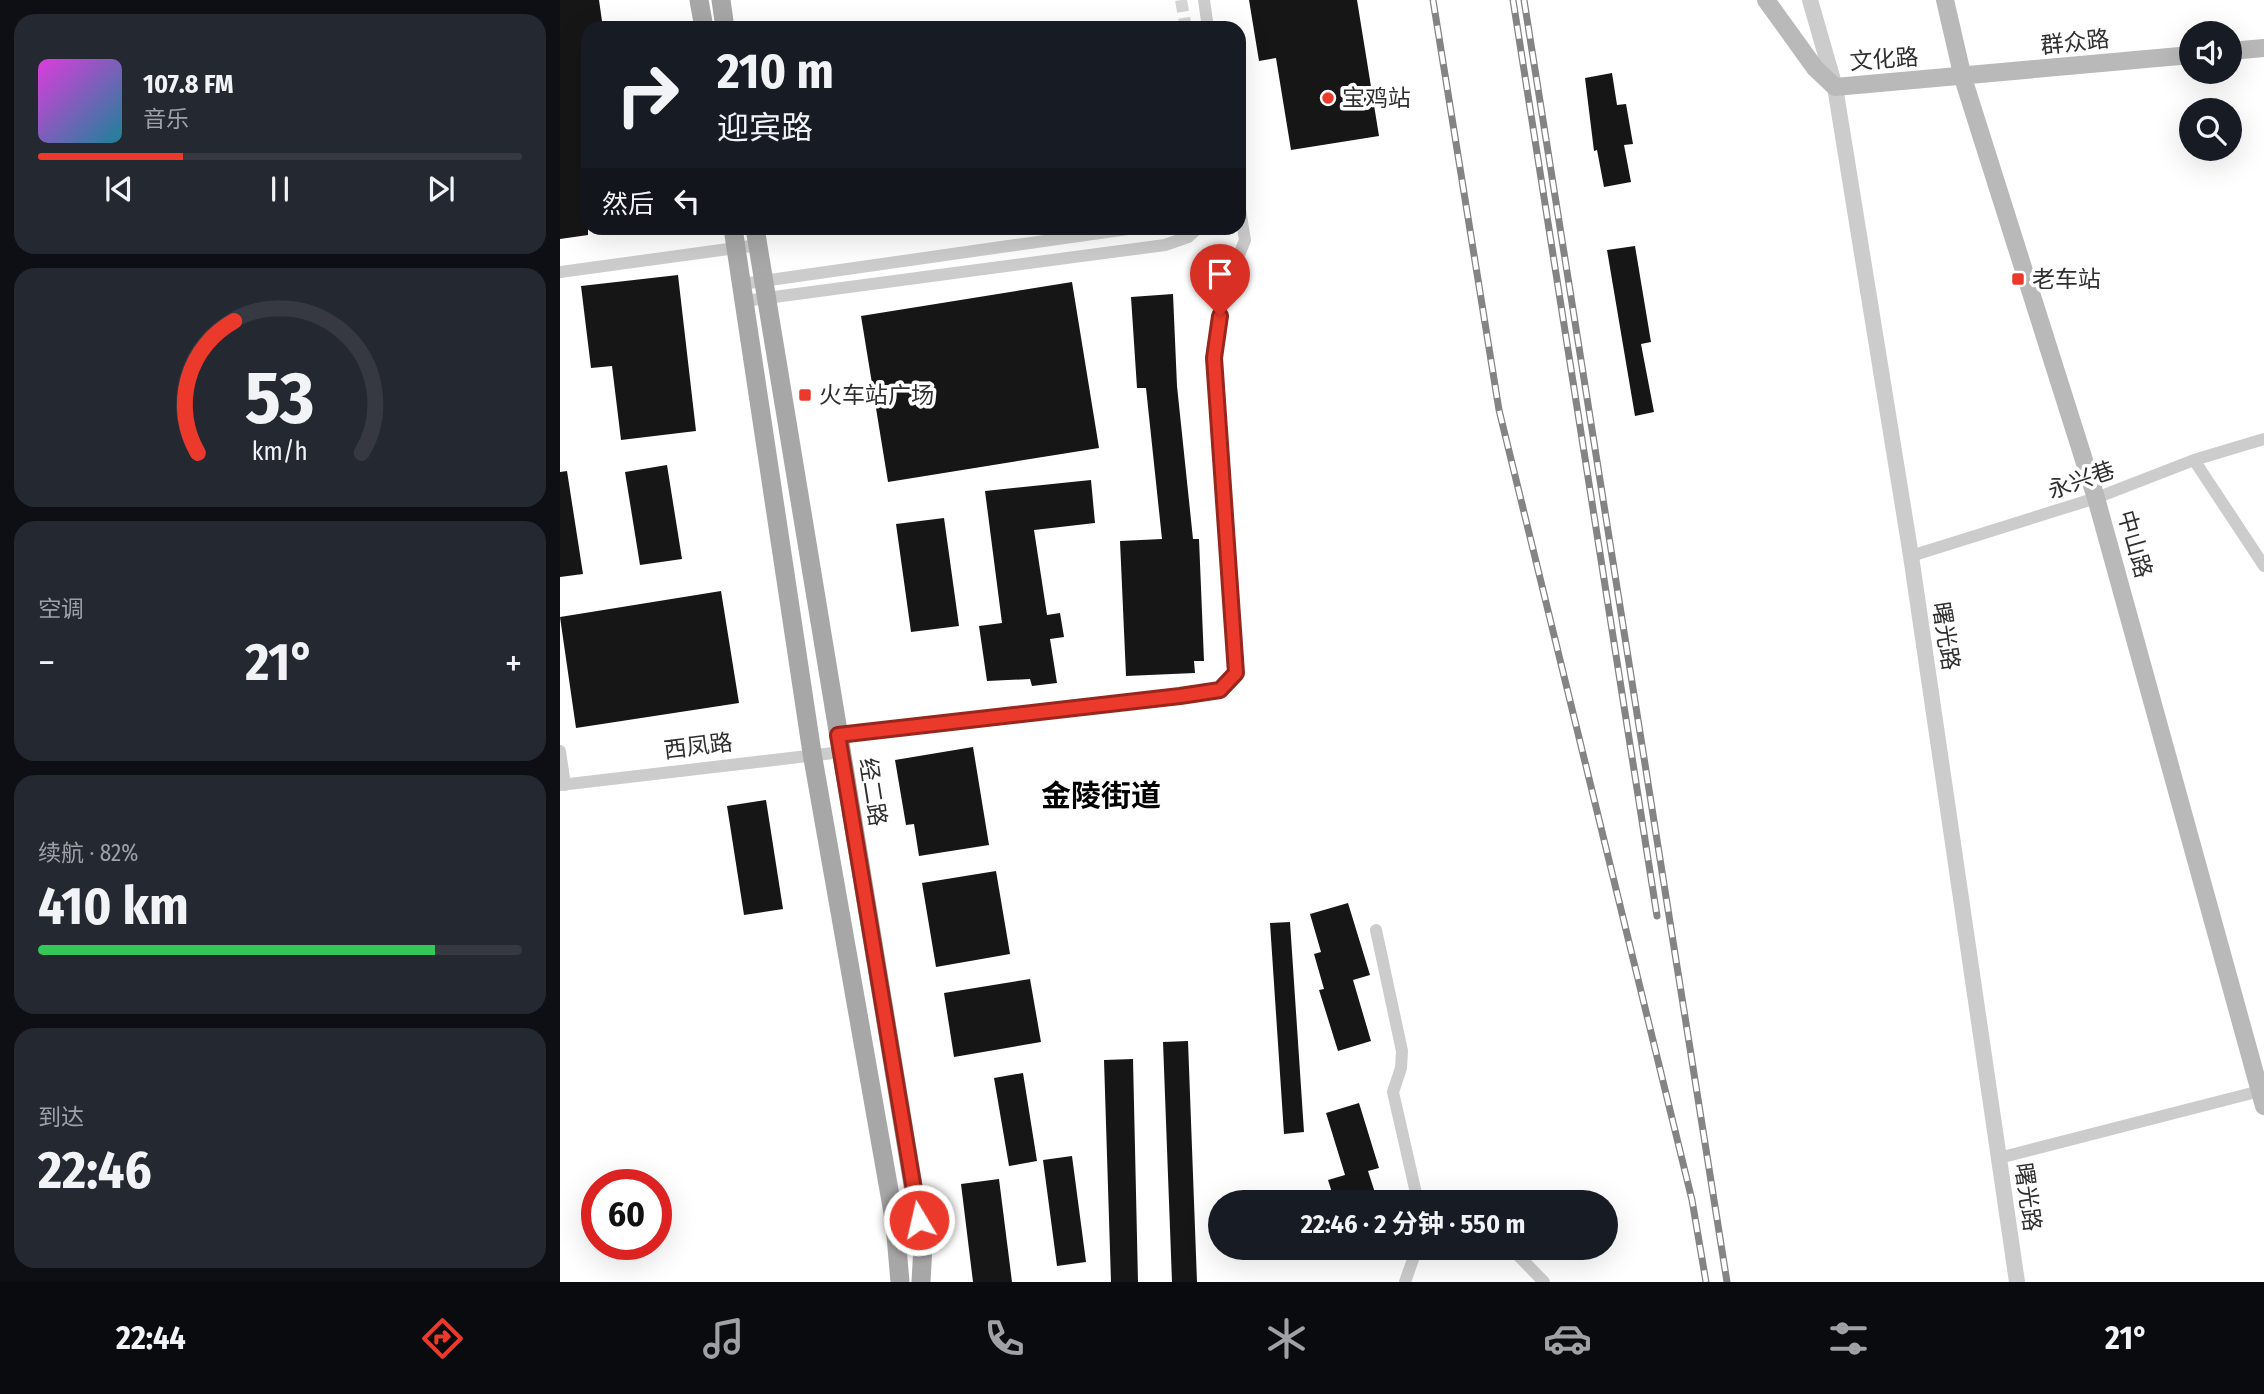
<!DOCTYPE html>
<html lang="zh">
<meta charset="utf-8">
<style>
body{margin:0;font-family:"Fira Sans Condensed","Noto Sans SC",sans-serif;background:#242831;color:#f1f3f6;height:100vh;display:flex;flex-direction:column;font-size:26px;white-space:nowrap}
*{box-sizing:border-box;margin:0}
p{font-size:23px;color:#9ea1a6}
.icon{flex:none;width:38px;height:38px;fill:none;stroke:currentColor;stroke-width:2;stroke-linecap:round;stroke-linejoin:round}
.map{position:relative;flex:1;overflow:hidden}
.side{display:flex;flex-direction:column;gap:14px;padding:14px;background:#0d0f14;width:560px}
.side>*{flex:none}
.guide{position:absolute;left:21px;top:21px;width:665px;height:214px;border-radius:21px;box-shadow:0 7px 28px #0002;background:#171b24;color:#f1f3f6;overflow:hidden}
.tools{position:absolute;left:1619px;top:21px;display:grid;gap:14px}
.tools a{display:grid;place-items:center;width:63px;height:63px;border-radius:50%;background:#171b24;box-shadow:0 7px 28px #0002;font-size:35px}
.speed{position:absolute;left:21px;top:1169px;display:flex;gap:14px;font-size:35px;font-weight:700;text-align:center}
.speed>*{display:grid;place-content:center;width:91px;height:91px;border-radius:50%;background:#171b24;box-shadow:0 7px 28px #0002;line-height:1}
.speed .limit{border:10px solid #d22;background:#fff;color:#111}
.pin{position:absolute;display:grid;place-items:center;width:60px;height:60px;color:#fff;margin:-72px -30px;border-radius:50% 50% 50% 0;rotate:-45deg;box-shadow:0 0 7px #0007}
.pin .icon{rotate:45deg}
.me{position:absolute;width:77px;margin:-38px;rotate:351deg;stroke-linejoin:round;filter:drop-shadow(0 0 5px #0008)}
.turn{display:flex;align-items:center;gap:24px;height:147px;padding:0 21px;font-size:32px}
.turn .icon{width:91px;height:91px;stroke-width:2.5}
.turn b{display:block;font-size:49px;line-height:60px}
.then{display:flex;align-items:center;height:66px;padding:0 21px;background:#0003;gap:14px;font-size:26px}
.big{font-size:52px;font-weight:700;line-height:1.1}
.side .widget{flex:1;display:flex;flex-direction:column;justify-content:center;gap:10px;min-width:0;padding:0 24px;border-radius:21px;background:#242831}
.side .dial{align-items:center;gap:0}
.dial svg{height:182px;overflow:visible;fill:none;stroke:#363941;stroke-width:7;stroke-linecap:round;text-anchor:middle}
.dial text{fill:#f1f3f6;stroke:none}
.song{display:flex;align-items:center;gap:21px}
.cover{width:84px;height:84px;border-radius:10px;background:linear-gradient(135deg,hsl(300 70% 55%),hsl(190 70% 35%))}
.played{height:7px;border-radius:4px;background:linear-gradient(90deg,#eb3a2b 30%,#363941 30%)}
.keys{display:flex;justify-content:space-around;direction:ltr}
.heat{display:flex;justify-content:space-between;align-items:center;font-size:38px;direction:ltr}
.charge{height:10px;border-radius:5px;background:linear-gradient(90deg,#34c759 82%,#363941 0)}
.trip{position:absolute;left:648px;top:1190px;width:410px;height:70px;border-radius:35px;background:#171b24;box-shadow:0 7px 28px #0002;font-weight:700;line-height:70px;text-align:center}
.dock{display:flex;height:112px;justify-content:space-around;align-items:center;background:#090b0e;color:#9ea1a6}
.dock .icon{width:49px;height:49px}
.dock .on{color:#eb3a2b}
.dock b{font-size:32px;color:#f1f3f6}
main{display:flex;flex:1;min-height:0}
.map>svg:first-child{display:block}
.building{fill:#161616}
.lines{fill:none;stroke-linecap:round;stroke-linejoin:round}
.minor-tunnel{stroke:#d5d5d5;stroke-width:12;stroke-dasharray:12 6;stroke-linecap:butt}
.minor{stroke:#ccc;stroke-width:12}
.tertiary{stroke:#ccc;stroke-width:16}
.secondary{stroke:#b9b9b9;stroke-width:18}
.primary{stroke:#a7a7a7;stroke-width:19}
.rail-casing{stroke:#848484;stroke-width:7}
.rail{stroke:#fff;stroke-width:4.5;stroke-dasharray:13;stroke-linecap:butt}
.route-casing{stroke:#99261c;stroke-width:18}
.route{stroke:#eb3a2b;stroke-width:12}
.poi-dot{fill:#eb3a2b;stroke:#fff;stroke-width:2.5}
.labels{text-anchor:middle;stroke-width:7;stroke-linejoin:round;paint-order:stroke}
.street-label{font-size:23px;fill:#2f2f2f;stroke:#fff}
.poi-label{font-size:23px;fill:#2f2f2f;stroke:#fff;text-anchor:start}
.district-label{font-size:30px;font-weight:bold;fill:#000;stroke:#fff}
</style>
<main>
<section class="side">
<div class="widget">
<div class="song"><i class="cover"></i><div><b>107.8 FM</b><p>音乐</p></div></div>
<div class="played"></div>
<div class="keys"><svg class="icon" aria-label="previous" viewBox="0 0 24 24"><path d="M18 5L8 12l10 7zM5 5v14"/></svg><svg class="icon" aria-label="pause" viewBox="0 0 24 24"><path d="M8 5v14M16 5v14"/></svg><svg class="icon" aria-label="next" viewBox="0 0 24 24"><path d="M6 5l10 7-10 7zM19 5v14"/></svg></div>
</div>
<div class="widget dial"><svg viewBox="0 0 100 80">
<path d="M14 69A42 42 0 1 1 86 69"/>
<path d="M14 69A42 42 0 0 1 30 11" stroke="#eb3a2b"/>
<text x="50" y="56" font-size="32" font-weight="700">53</text>
<text x="50" y="72" font-size="11">km/h</text>
</svg></div>
<div class="widget"><p>空调</p>
<div class="heat"><a>−</a><b class="big">21°</b><a>+</a></div>
</div>
<div class="widget"><p>续航 · 82%</p><b class="big">410 km</b><div class="charge"></div></div>
<div class="widget"><p>到达</p><b class="big">22:46</b></div>
</section>
<div class="map">
<svg width="1704" height="1282" viewBox="0 0 1704 1282">
<rect width="100%" height="100%" fill="#fff"/>
<path class="building" d="M0,0H39L43,28H28V235L0,239Z
M689,0H797L819,136L731,150L716,58L699,61Z
M1052,73L1057,105L1066,104L1073,144L1064,145L1071,182L1044,187L1037,150L1034,151L1025,78Z
M1075,246L1091,342L1081,344L1094,412L1075,416L1047,250Z
M118,275L136,431L61,440L52,366L31,368L21,286Z
M512,282L539,448L328,482L301,316Z
M613,294L617,386L633,539H639L644,661H634L635,673L566,676L560,541L602,539L586,388H577L571,297Z
M107,465L122,559L80,565L65,472Z
M7,471L23,574L0,577V472Z
M531,480L535,523L474,530L487,615L500,613L504,637L490,639L497,683L472,686L470,679L427,681L419,626L442,623L425,491Z
M384,518L399,626L351,632L336,524Z
M161,591L179,703L16,728L0,617Z
M413,747L429,845L359,856L354,824L346,825L335,760Z
M206,800L223,909L184,915L167,806Z
M436,871L450,954L376,967L362,883Z
M788,903L810,975L793,980L811,1041L778,1051L759,990L764,989L754,954L761,952L750,914Z
M730,922L744,1132L724,1134L710,923Z
M470,979L481,1042L394,1057L384,993Z
M628,1041L637,1282H612L603,1042Z
M573,1059L578,1282H551L544,1060Z
M463,1073L477,1161L449,1166L434,1078Z
M799,1103L819,1168L808,1171L818,1202H775L768,1180L785,1175L766,1113Z
M512,1156L526,1262L497,1266L483,1160Z
M439,1179L452,1282H413L401,1184Z"/>
<g class="lines">
<path class="minor-tunnel" d="M621,0L626,28"/>
<path class="minor" d="M644,0L648,28
M0,272L198,245
M182,284L575,228
M184,301L605,245L628,237L638,228
M1634,460L1704,566
M1351,556L1536,498L1634,460L1704,439
M278,735L620,696L660,690L676,673L654,358L663,295L685,240L679,204
M0,751L5,785
M0,785L282,752
M816,930L842,1051L841,1068L833,1092L858,1202
M1439,1158L1700,1091
M951,1248L984,1282
M845,1282L857,1248"/>
<path class="tertiary" d="M1250,0L1275,87L1351,556L1457,1282"/>
<path class="secondary" d="M1206,0L1255,68L1275,87L1631,55
M1385,0L1403,78L1536,498L1704,1106
M1670,51L1704,48"/>
<path class="primary" d="M139,0L144,28
M161,0L165,28
M173,228L252,753L335,1224L340,1282
M195,228L363,1246L361,1282"/>
<g class="rail-casing">
<path id="rail" d="M873,0L939,410L1132,1200L1146,1282
M953,0L1097,916
M964,0L1167,1282"/>
</g>
<use href="#rail" class="rail"/>
</g>
<g class="lines">
<g class="route-casing">
<path id="route" d="M359,1220L278,735L620,696L660,690L676,673L654,358L660,316"/>
</g>
<use href="#route" class="route"/>
</g>
<g class="poi-dot">
<circle cx="768" cy="98" r="7"/>
<rect x="1451" y="272" width="14" height="14" rx="3.5"/>
<rect x="238" y="388" width="14" height="14" rx="3.5"/>
</g>
<g class="labels">
<g class="street-label">
<text transform="translate(1515 42) rotate(-6)" y="8">群众路</text>
<text transform="translate(1324 59) rotate(-4)" y="8">文化路</text>
<text transform="translate(1521 480) rotate(-19)" y="8">永兴巷</text>
<text transform="translate(1575 544) rotate(74)" y="8">中山路</text>
<text transform="translate(1386 636) rotate(81)" y="8">曙光路</text>
<text transform="translate(138 746) rotate(-7)" y="8">西凤路</text>
<text transform="translate(313 792) rotate(81)" y="8">经二路</text>
<text transform="translate(1468 1197) rotate(82)" y="8">曙光路</text>
</g>
<g class="poi-label">
<text x="782" y="106">宝鸡站</text>
<text x="1472" y="287">老车站</text>
<text x="259" y="403">火车站广场</text>
</g>
<g class="district-label">
<text x="541" y="806">金陵街道</text>
</g>
</g>
</svg>
<div class="tools">
<a><svg class="icon" aria-label="sound" viewBox="0 0 24 24"><path d="M4 9h4l5-4v14l-5-4H4zM17 9q2 3 0 6"/></svg></a>
<a><svg class="icon" aria-label="search" viewBox="0 0 24 24"><circle cx="10" cy="10" r="6"/><path d="M15 15l6 6"/></svg></a>
</div>
<div class="speed"><div class="limit">60</div></div>
<div class="pin" style="left:660px;top:316px;background:#d93025"><svg class="icon" aria-label="arrive" viewBox="0 0 24 24"><path d="M6 21V4h12l-3 4 3 4H6"/></svg></div>
<svg class="me" style="left:359px;top:1220px" viewBox="-20 -20 40 40"><circle r="17" fill="#eb3a2b" stroke="#fff" stroke-width="3"/><path d="M0-11L8 9 0 5-8 9z" fill="#fff"/></svg>
<div class="trip">22:46 · 2 分钟 · 550 m</div>
<div class="guide">
<div class="turn"><svg class="icon" aria-label="right" viewBox="0 0 24 24"><path d="M7 20v-9h11M14 6l5 5-5 5"/></svg><div><b>210 m</b>迎宾路</div></div>
<div class="then">然后<svg class="icon" aria-label="left" viewBox="0 0 24 24"><path d="M17 20v-9H6M10 6l-5 5 5 5"/></svg></div>
</div>
</div>
</main>
<nav class="dock">
<b>22:44</b>
<svg class="icon on" aria-label="directions" viewBox="0 0 24 24"><path d="M12 3l9 9-9 9-9-9zM9 14v-3h6M13 9l2 2-2 2"/></svg>
<svg class="icon" aria-label="music" viewBox="0 0 24 24"><path d="M9 18V5l10-2v13"/><circle cx="6" cy="18" r="3"/><circle cx="16" cy="16" r="3"/></svg>
<svg class="icon" aria-label="phone" viewBox="0 0 24 24"><path d="M5 4h4l2 5-3 2q2 4 5 5l2-3 5 2v4C11 20 4 13 5 4z"/></svg>
<svg class="icon" aria-label="climate" viewBox="0 0 24 24"><path d="M12 3v18M4 7l16 10M4 17L20 7"/></svg>
<svg class="icon" aria-label="car" viewBox="0 0 24 24"><path d="M5 17H2v-5l4-1 3-4h7l3 4 3 1v5h-3M9 17h6M6 11h13"/><circle cx="7" cy="17" r="2"/><circle cx="17" cy="17" r="2"/></svg>
<svg class="icon" aria-label="filters" viewBox="0 0 24 24"><path d="M4 7h16M4 17h16"/><circle cx="9" cy="7" r="2"/><circle cx="15" cy="17" r="2"/></svg>
<b>21°</b>
</nav>
